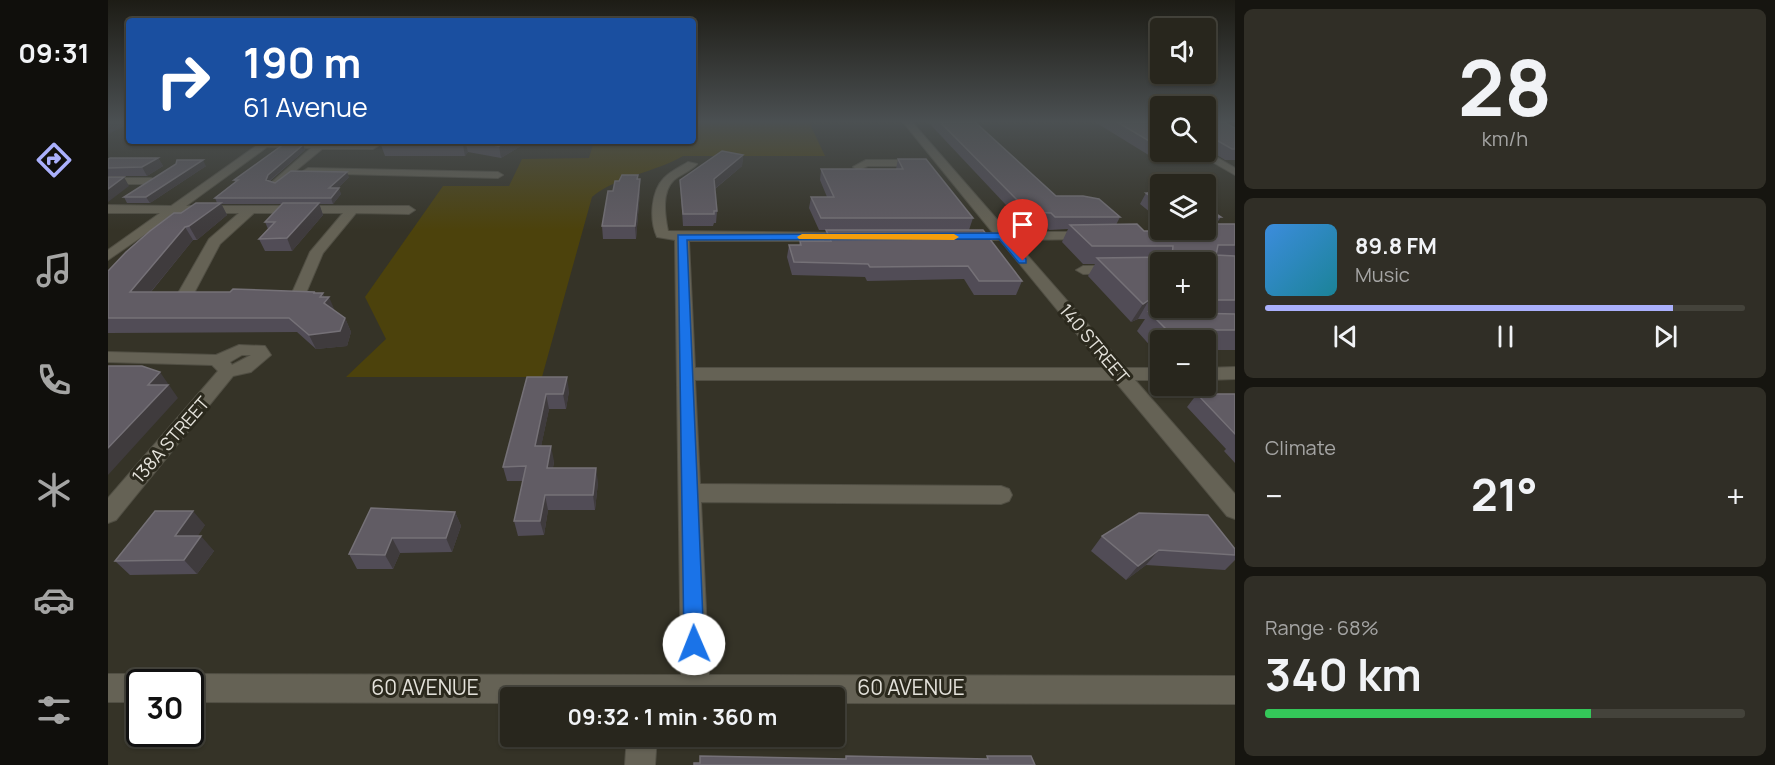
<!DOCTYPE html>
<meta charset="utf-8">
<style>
body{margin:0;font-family:Manrope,sans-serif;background:#302e26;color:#f1f3f6;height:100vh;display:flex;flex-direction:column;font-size:22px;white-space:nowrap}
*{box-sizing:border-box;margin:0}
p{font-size:20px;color:#a5a5a4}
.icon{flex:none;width:33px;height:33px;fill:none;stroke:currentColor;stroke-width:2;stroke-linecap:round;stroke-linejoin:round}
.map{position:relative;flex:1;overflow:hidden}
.side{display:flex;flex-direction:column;gap:9px;padding:9px;background:#161510;width:540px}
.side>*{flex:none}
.guide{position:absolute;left:18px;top:18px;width:570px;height:126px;border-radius:6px;box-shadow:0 2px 4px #0004,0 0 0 2px #44433b;background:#1a4fa0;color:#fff;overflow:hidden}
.buttons{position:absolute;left:1042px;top:18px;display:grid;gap:12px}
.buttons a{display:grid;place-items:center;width:66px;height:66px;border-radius:6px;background:#28261d;box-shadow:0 2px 4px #0004,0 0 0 2px #44433b;font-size:30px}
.speed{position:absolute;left:18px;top:669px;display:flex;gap:12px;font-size:30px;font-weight:700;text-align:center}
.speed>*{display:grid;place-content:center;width:78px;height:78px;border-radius:50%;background:#28261d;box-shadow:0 2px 4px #0004,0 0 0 2px #44433b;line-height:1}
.speed .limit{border:3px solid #111;border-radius:9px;background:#fff;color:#111}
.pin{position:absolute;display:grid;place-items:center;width:51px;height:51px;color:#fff;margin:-62px -26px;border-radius:50% 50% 50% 0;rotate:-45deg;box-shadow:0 0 6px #0007}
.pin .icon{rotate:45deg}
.me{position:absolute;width:66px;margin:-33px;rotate:359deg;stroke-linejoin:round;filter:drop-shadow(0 0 4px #0008)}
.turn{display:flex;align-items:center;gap:21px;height:126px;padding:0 18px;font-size:27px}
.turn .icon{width:78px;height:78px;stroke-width:2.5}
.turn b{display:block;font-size:42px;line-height:51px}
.big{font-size:45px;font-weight:700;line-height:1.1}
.side .tile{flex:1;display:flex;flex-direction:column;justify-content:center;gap:9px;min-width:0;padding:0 21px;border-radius:9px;background:#302e26}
.side .dial{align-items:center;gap:0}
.dial b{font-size:78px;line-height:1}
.song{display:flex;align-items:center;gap:18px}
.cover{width:72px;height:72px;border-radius:9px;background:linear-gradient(135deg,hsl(210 70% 55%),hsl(190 70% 35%))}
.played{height:6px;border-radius:3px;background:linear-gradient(90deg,#aab0fc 85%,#44433b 85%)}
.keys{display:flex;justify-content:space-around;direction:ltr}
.heat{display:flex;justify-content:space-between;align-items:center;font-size:33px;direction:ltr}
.charge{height:9px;border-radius:4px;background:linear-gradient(90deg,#34c759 68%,#44433b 0)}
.trip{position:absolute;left:392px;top:687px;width:345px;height:60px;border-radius:6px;background:#28261d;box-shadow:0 2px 4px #0004,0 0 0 2px #44433b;font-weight:700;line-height:60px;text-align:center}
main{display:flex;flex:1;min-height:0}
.menu{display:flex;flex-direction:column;width:108px;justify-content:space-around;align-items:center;background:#100f0c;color:#a5a5a4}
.menu .icon{width:42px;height:42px}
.menu .active{color:#aab0fc}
.menu b{font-size:27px;color:#f1f3f6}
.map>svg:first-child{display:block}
.green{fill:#4c420c}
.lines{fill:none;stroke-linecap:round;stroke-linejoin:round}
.minor-casing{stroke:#514f44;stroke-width:2}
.minor{fill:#656255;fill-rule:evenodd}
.wall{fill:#514c56;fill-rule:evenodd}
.shaded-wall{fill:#3f3b3d}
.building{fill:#615c64;stroke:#757177;stroke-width:1.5}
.route{fill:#1a73e8;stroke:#114b97;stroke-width:1.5}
.slow{fill:#f59e0b}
.labels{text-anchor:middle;stroke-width:6;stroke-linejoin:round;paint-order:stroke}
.street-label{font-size:18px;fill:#e4e2db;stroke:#2b291d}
.near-street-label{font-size:21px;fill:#e4e2db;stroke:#2b291d}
</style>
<main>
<nav class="menu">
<b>09:31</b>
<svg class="icon active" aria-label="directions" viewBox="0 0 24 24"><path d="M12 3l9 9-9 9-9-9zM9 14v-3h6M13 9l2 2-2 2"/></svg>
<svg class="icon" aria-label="music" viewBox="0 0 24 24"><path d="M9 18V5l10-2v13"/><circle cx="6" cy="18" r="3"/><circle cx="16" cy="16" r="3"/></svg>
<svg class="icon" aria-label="phone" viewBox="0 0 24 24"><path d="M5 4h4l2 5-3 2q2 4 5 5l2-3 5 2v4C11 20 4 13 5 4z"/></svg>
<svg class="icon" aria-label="climate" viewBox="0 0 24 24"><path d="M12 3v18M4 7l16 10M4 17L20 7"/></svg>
<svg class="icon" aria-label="car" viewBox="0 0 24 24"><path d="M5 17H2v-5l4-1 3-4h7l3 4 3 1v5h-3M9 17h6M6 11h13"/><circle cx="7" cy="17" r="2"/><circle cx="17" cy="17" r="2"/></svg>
<svg class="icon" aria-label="filters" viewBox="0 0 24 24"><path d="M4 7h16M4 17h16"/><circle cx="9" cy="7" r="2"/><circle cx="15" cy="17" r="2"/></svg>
</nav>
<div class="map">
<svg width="1127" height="765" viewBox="0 0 1127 765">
<rect width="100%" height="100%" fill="#353327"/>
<path class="green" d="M585,122H701L717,156H575C546,173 511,175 484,197L434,377H238L278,339L257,297L335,186H401L414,159L481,158L486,141H585Z"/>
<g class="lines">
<g class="minor-casing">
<path id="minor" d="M795,122H804L900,232H986L988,235L981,239L906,240L1018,368H1053V380H1027L1127,494V519L1119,516L1006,380H587L592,484L893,486L901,489L904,495L901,501L893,504L593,502L601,675L1127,676V704L726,703V698H402V703L82,702V682H70L72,678L82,674L573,675L567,240L549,237C541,220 543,191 556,178C563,171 572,167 580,162L589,164C583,171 573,174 566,180C553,192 557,216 560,231L741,233L748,237L741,241H581L587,368H997L892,240H851L849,237L856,233H885Z
M155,141L265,143L270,146L265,149H214L168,187L162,184L164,182L203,148L159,147L78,206H301L307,210L301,214L248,213L215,253L198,293L191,297L184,293L202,252L235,213H146L112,244L85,295L77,300L69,295L101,239L131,213H68L0,260V250L52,213H0V205L63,206Z
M1098,151L1127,168V175L1087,152Z
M758,160H813L818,163L813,166H760L750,170L745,167Z
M200,168L390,172L395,175L390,178L196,173L195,171Z
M0,178H43L49,181L43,184H0Z
M1053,265V273L975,274L968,270L975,266Z
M131,345L157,346L163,355L143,372L125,376L8,520L0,523V498L110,371L104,365L0,362V352L108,355ZM134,355H143L124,365L122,362Z
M1127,367V379L1098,380V368Z
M0,674H32L42,678L44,682H32V702H0Z
M519,736H549L547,765H517Z"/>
</g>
<use href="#minor" class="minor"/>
</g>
<path class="wall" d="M820,122H867L948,196L1012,217L1008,225L1036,231H1087L1088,230H1098V207L1113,217L1108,224H1127V350H1098V340H1053V350H1046L1029,331L1037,319H1030L1023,322L980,276L987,264H975L954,242L960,229L941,230L938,226L916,224ZM1053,262H1098V308H1053Z
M987,122H1053V152H1098V122L1127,128V160H1117L1101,150L1095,159H1047Z
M277,141H421L393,158L360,152L357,156H277L273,145Z
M195,145L197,150L162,181L167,183L241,177L230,188L233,194L225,204H211L215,215L184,251H157L151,239L160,229L157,222L175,204H113L119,215L89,240H85L43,292H207L208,293L216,297L227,311L237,318L243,332L239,346L208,349L189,332L0,333V271L109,203L107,198L127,182L126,180Z
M635,155L634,166L607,189L609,211L608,223H606L605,226H575L572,180Z
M50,158L55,166L39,176H0V159Z
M790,159L865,218L861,230L914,281L908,295H866L856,279L759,281L757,277L684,275L679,257L681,245H691L692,241H716L718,230H711L701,208L703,197H719L712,180L713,169H788Z
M68,164L98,166L42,203H19L16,197Z
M530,179L532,191L528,239H495L494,226L505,191Z
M1053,192V221L1032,204L1038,193Z
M419,377L461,391L458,409H441L433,446L446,461L445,468L490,482L487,510H440L436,535L410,536L406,521L415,481H399L395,467Z
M1089,394H1127V463L1116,451L1118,449L1079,407Z
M347,512L353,526L344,552L292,553L285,569H249L241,554Z
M97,525L89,536L106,551L89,574L22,575L7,561Z
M994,536L1127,549V560L1117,570L1038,565L1018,580L983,551Z"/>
<path class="shaded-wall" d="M0,122H21V124L0,134Z
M1105,138L1099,149H1098V139Z
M357,141L360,152L357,156L355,145Z
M400,141H421L393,158L391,146Z
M195,145L197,150L162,180L161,186L158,180L160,175Z
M635,155L634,166L605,190L606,179Z
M50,158L55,166L39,176L34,167Z
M95,160L98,166L42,203L38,197Z
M239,172L241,177L224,194L221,188Z
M16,177L21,186L0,202V189Z
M532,179V191L528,239L527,226Z
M231,188L233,194L225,204L223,198Z
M113,203L119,215L89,240L81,226Z
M211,203L215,215L184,251L179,238Z
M77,227L85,240L31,306L22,292Z
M215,293L218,301L221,297L227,311L223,317L212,297Z
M1041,300L1030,319L1023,322L1035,304Z
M237,318L243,332L239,346L208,349L201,335Z
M52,372L70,398L0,475V448L40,385Z
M459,377L461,391L458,409L455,394Z
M438,394L441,409L430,461L427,446Z
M443,446L446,461L442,483L439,468Z
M488,468L490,482L487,510L485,495Z
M437,495L440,510L436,535L432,521Z
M85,511L97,525L80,551L67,536Z
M347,512L353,526L344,552L338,538Z
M93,536L106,551L89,574L76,560Z
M284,538L292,553L285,569L277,555Z
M1051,550L1038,565L1018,580L1030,566Z"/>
<path class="building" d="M832,122H867L948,196H975L991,199L1012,217H947L943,213L921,212Z
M1009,122H1053V148Z
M1098,122H1116L1127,128V149H1124L1105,138L1098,139Z
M277,141H357L355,145H273Z
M358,141H400L391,146Z
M176,144L195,145L160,175L158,180L167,183L183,171L239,172L221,188H231L223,198H107L130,180H126Z
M614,151L635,155L606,179L609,211H606V214H575L572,180Z
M2,158H50L34,167L0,168V159Z
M790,159H818L865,218H713L703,197H726L713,169H795Z
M69,160H95L38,197H16L68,164Z
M514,175H530L529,179H532L527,226H494L500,191H505L507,181H511Z
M0,177H16L0,189Z
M1053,192V204L1038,193Z
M88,203H113L81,226L77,227L22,292H122L125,289L207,292L205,293H215L212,297H221L216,303L237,318L232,331L201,335L181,318H0V271L18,252L42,231L66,213H73Z
M175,203H211L179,238L151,239L167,222H157Z
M1098,207L1113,217H1098Z
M1029,224L1036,231H1101L1098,229V224H1127V245H1110L1108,255L1127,256V300H1098V262H1053V300H1041L1035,304L989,258L1064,257L1065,246H984L962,225Z
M718,230H875L914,281H871L860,266L762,267L760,264L686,262L681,245H693L692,241H723Z
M1041,312L1127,314V330H1059Z
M0,366H34L52,372L40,385H60L0,448Z
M419,377H459L455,394H438L427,446H443L439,468H488L485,495H437L432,521H406L418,466L395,467Z
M1089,394H1127V434Z
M263,508L347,512L338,538H284L277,555L241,554Z
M47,511H85L67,536H93L76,560L7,561Z
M1031,513L1100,515L1127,549V555L1051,550L1030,566L994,536Z
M592,756L738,759V756L880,759L879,756H923L927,765H586V763H592Z"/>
<linearGradient id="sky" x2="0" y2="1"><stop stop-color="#1d1c15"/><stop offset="0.53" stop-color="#4b5052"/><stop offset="1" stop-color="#4b5052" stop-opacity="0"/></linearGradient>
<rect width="1127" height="230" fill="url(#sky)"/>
<path class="route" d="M893,233L918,259V263H911L891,239L579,240L596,644L593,651L586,654L579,651L576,644L570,235Z"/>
<path class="slow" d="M694,234H846L851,237L846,240L691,239L689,237Z"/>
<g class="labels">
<g class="street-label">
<text transform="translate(986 344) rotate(50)" y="6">140 STREET</text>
<text transform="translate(63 440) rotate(-49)" y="6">138A STREET</text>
</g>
<g class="near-street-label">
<text x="317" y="695">60 AVENUE</text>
<text x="803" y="695">60 AVENUE</text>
</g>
</g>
</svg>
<div class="buttons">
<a><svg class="icon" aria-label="sound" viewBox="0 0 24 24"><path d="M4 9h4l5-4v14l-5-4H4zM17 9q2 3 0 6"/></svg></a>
<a><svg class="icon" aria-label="search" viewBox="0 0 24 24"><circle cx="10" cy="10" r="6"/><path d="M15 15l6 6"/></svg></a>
<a><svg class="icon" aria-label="layers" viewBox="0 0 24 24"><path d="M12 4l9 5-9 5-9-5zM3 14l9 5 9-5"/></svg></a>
<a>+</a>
<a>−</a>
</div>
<div class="speed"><div class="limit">30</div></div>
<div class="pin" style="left:915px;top:261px;background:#d93025"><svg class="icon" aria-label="arrive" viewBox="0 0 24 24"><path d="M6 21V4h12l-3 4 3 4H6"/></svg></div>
<svg class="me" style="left:586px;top:644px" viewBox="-20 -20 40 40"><circle r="19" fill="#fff"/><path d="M0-13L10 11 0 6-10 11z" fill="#1a73e8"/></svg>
<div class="trip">09:32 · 1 min · 360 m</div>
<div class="guide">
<div class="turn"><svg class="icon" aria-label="right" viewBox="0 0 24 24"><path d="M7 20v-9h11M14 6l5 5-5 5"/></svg><div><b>190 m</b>61 Avenue</div></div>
</div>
</div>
<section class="side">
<div class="tile dial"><b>28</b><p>km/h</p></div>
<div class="tile">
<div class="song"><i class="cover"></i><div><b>89.8 FM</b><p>Music</p></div></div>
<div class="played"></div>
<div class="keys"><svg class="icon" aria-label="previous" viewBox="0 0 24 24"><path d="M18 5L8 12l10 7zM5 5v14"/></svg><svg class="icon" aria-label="pause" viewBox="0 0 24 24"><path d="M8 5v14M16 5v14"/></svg><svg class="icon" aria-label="next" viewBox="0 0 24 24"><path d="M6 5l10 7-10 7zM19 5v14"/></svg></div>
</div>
<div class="tile"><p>Climate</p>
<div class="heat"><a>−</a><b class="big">21°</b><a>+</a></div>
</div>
<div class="tile"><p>Range · 68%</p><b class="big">340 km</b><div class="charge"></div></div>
</section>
</main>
